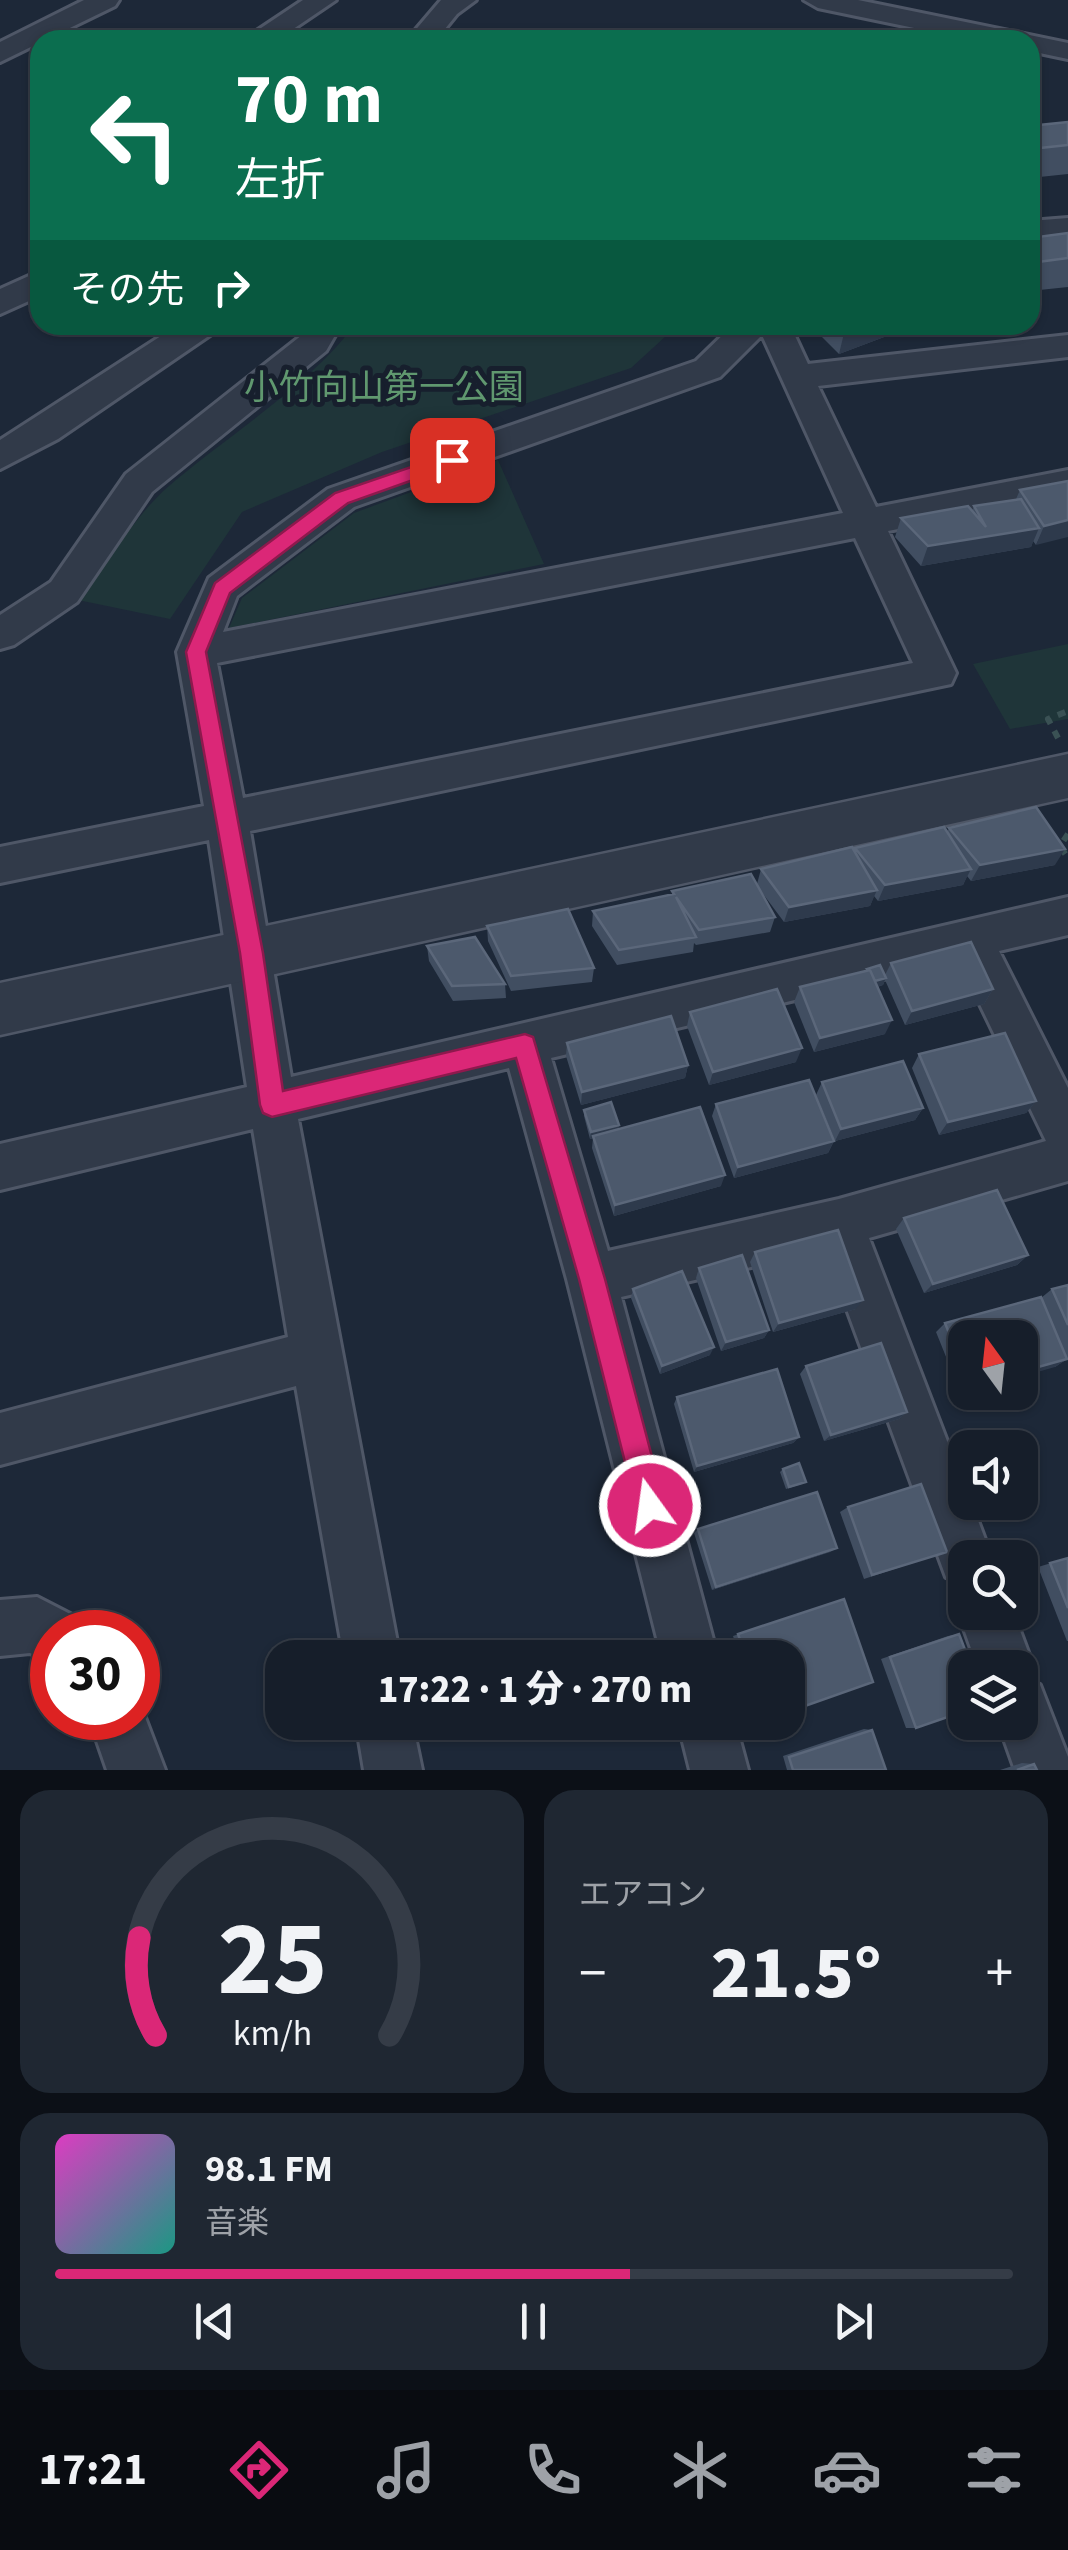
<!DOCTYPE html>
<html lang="ja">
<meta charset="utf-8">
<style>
body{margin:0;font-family:"Source Sans 3","Noto Sans JP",sans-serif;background:#1f2732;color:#f1f3f6;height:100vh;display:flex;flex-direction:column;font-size:38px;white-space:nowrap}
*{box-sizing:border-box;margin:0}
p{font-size:32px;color:#9ea2a8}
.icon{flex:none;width:55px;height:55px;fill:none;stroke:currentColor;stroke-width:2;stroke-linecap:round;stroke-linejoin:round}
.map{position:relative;height:1770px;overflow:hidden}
.panel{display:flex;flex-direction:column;gap:20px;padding:20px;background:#0c1017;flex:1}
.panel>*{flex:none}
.guide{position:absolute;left:30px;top:30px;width:1010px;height:305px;border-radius:30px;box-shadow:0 2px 8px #0004,0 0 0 2px #353c47;background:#0b6e4f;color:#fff;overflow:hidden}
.needle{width:65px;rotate:345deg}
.fabs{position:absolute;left:948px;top:1320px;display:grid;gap:20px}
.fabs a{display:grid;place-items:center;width:90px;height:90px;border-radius:20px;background:#161e2a;box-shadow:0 2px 8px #0004,0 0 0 2px #353c47;font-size:50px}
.speed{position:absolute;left:30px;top:1610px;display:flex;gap:20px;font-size:50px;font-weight:700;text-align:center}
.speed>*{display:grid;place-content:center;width:130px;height:130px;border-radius:50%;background:#161e2a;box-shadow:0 2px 8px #0004,0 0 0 2px #353c47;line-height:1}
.speed .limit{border:15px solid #d22;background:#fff;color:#111}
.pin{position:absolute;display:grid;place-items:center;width:85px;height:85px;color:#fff;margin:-42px;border-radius:20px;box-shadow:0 5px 15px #0006}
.me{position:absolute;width:110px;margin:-55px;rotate:346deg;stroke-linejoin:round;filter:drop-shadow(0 0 8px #0008)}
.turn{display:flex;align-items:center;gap:35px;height:210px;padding:0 40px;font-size:45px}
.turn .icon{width:130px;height:130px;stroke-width:2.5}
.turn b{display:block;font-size:70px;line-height:85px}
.then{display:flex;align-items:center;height:95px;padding:0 40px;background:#0003;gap:20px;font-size:38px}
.big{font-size:75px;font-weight:800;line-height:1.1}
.panel .tile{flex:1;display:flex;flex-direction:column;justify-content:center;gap:15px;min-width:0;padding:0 35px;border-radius:30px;background:#1f2732}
.panel .dial{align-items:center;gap:0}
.dial svg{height:260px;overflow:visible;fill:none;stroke:#353c47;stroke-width:7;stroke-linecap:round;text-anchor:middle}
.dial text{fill:#f1f3f6;stroke:none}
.song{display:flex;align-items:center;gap:30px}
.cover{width:120px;height:120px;border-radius:15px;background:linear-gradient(135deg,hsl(310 70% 55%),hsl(170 70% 35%))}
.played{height:10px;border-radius:5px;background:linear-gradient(90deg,#db2777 60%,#353c47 60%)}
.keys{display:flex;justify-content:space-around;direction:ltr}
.heat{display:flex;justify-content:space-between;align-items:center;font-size:55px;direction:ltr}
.panel .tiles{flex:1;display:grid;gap:20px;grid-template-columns:1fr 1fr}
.tile:last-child{grid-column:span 2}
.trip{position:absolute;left:265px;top:1640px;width:540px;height:100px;border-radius:30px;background:#161e2a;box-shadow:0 2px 8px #0004,0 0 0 2px #353c47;font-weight:800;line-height:100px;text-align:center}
.tab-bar{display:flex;height:160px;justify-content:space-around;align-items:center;background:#090c11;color:#9ea2a8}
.tab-bar .icon{width:70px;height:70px}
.tab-bar .on{color:#db2777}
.tab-bar b{font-size:45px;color:#f1f3f6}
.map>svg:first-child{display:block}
.green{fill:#1f3539}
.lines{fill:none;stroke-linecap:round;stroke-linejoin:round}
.minor-casing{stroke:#4f5767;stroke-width:6}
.tertiary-casing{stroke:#4f5767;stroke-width:5}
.path{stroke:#3a5154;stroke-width:6;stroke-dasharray:8 8;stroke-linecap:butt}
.minor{fill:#313a49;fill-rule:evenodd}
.tertiary{fill:#313a49;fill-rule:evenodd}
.wall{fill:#414e61}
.shaded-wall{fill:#2e3a4c}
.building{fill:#4c596c;stroke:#5b677a;stroke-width:2.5}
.route{fill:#db2777;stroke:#8e194d;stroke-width:2.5}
.labels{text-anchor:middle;stroke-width:10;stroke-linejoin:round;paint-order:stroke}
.park-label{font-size:35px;fill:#60986f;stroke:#171f2d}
</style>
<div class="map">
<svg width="1068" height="1770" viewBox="0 0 1068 1770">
<rect width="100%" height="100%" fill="#1d2838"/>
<path class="green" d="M354,325H678L631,368L382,452L242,512L170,619L78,600C106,565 136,514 169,486C223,439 314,382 354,325Z
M498,460L544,564L229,628L242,598L354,513Z
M1068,644V719L1010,729L973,664Z"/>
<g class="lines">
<g class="minor-casing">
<path id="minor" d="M84,0H119L115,6L0,62V42Z
M303,0H336L277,40H243Z
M441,0H476L457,14L436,40H407Z
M804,0H858L1068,43V59L1030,51V40H972L818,8Z
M1068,218V238L1030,241V221Z
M40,271V296L0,314V289Z
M178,325H217L213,333L58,439L0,469V440Z
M308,325H341L326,351L152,492L77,602L14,645L0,649V615L51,582L126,474L302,335Z
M733,325H790L808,364L1068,335V357L818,386L876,507L1068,470V496L888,531L956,673L951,684L250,831L291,1077L1068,897V935L999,951L1068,1088V1181L869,1238L965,1488V1502H971L992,1558H965V1585L946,1577L825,1250L621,1297L718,1658H662L567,1279L509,1068L298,1119L400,1658H344L296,1386L0,1465V1413L288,1337L253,1129L0,1190V1144L247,1087L209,840L0,883V847L204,806L177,652L209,578L328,489L696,361ZM762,335L843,513L223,632L237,596L354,507L720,377ZM855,538L913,663L243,798L217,663ZM959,961L1046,1141L839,1199L608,1251L551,1058Z
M965,1594V1612H1013L1034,1668L1029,1680L1040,1685L1068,1757V1770H1015L998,1722H1020V1668H978L958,1612Z
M37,1597L72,1615L79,1632H52V1663L30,1653L0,1656V1600Z
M138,1699L165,1770H107L89,1718H138Z
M356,1722H412L422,1770H364Z
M678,1722H735L748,1770H690Z"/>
</g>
<g class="tertiary-casing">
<path id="tertiary" d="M1068,754V798L0,1035V983Z"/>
</g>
<path class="path" d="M1058,738L1048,719L1068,711
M1068,834L1060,846L1068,858"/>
<use href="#minor" class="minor"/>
<use href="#tertiary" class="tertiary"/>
</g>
<path class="wall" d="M1068,122V174L1030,178V126Z
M1068,233V287L1030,291V238Z
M815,325H916L839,354L814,329Z
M1068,481L1036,545L1033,541L1031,547L921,566L895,537L901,518L972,511L974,506L1016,499L1020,490Z
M949,828L1055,865L971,881L967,876L963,885L878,901L874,896L870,906L784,922L758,887L775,917L770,932L696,945L694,943L693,952L617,965L592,926L593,911L672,894V891L757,884L761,869L854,851L855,848L947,832Z
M487,926L594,968L592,982L511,991L488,941Z
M427,946L505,984L506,998L453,1001L429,961Z
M891,963L993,989L984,1004L905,1025L885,980L883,985L877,987L885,1034L814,1052L794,1002L800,987L866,971L867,969L885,975Z
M690,1012L796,1062L709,1085L687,1026Z
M567,1043L688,1065L685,1078L581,1105L566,1056Z
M919,1054L1036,1101L1026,1113L939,1135L912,1068Z
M822,1082L923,1108L915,1120L835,1141L816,1095Z
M716,1104L834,1141L828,1153L734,1178L712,1116Z
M584,1110L619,1125L618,1129L721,1186L614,1216L592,1148L593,1138L590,1139L584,1116Z
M904,1218L1028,1255L1017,1265L924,1293L896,1229Z
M755,1252L856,1309L773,1332L750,1262Z
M699,1268L769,1330L764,1338L721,1351L696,1278Z
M1068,1285V1360L1058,1337L1067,1359L1055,1367L965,1338V1392L961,1394L936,1332L945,1323L1041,1298L1052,1289Z
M633,1289L710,1355L660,1374L631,1298Z
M806,1366L907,1412L899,1419L824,1441L800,1374Z
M677,1397L799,1437L793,1443L694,1472L674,1404Z
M783,1469L802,1484L786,1489L780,1472Z
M848,1507L937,1555L864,1579L840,1512Z
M698,1529L837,1548L830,1552L712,1590L694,1533Z
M1068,1558V1641H1067L1038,1567Z
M844,1599L788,1658H740L733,1636Z
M959,1634L916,1728H906L881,1659L948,1636Z
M864,1729L872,1730L886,1770H787L783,1756Z
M1022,1763L1034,1764L1037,1770H1000Z"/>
<path class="shaded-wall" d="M846,325H916L839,354Z
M1068,520V537L1036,545L1044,526Z
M1039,528L1031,547L921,566L928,546Z
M1065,849L1055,865L971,881L980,865Z
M971,869L963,885L878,901L885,885Z
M877,890L870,906L784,922L789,907Z
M886,978L883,985L870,989L873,982Z
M993,989L984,1004L905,1025L912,1011Z
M892,1020L885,1034L814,1052L820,1038Z
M802,1048L796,1062L709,1085L713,1072Z
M688,1065L685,1078L581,1105L582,1092Z
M1036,1101L1026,1113L939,1135L948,1122Z
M923,1108L915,1120L835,1141L841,1129Z
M619,1125L618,1132L590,1139L591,1132Z
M834,1141L828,1153L734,1178L738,1167Z
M725,1175L721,1186L614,1216L615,1205Z
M1028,1255L1017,1265L924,1293L933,1284Z
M863,1300L856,1309L773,1332L779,1323Z
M769,1330L764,1338L721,1351L726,1342Z
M714,1347L710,1355L660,1374L662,1366Z
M1067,1359L1055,1367L1020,1377V1372Z
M907,1412L899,1419L824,1441L831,1435Z
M799,1437L793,1443L694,1472L697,1466Z
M837,1548L830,1552L712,1590L716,1587Z"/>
<path class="building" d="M758,36L804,40H757Z
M1068,122V145L1030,149V126Z
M1068,233V258L1030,263V238Z
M1068,481V520L1044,526L1020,490Z
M1021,499L1039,528L928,546L901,518L968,506L986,527L974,506Z
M1036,807L1065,849L980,865L949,828Z
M944,827L971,869L885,885L855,848Z
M852,847L877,890L789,907L761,869Z
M751,874L775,917L699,930L676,897L696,937L619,950L593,911L674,894L672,891Z
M568,909L594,968L511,976L487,926Z
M475,937L505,984L452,986L427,946Z
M971,942L993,989L912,1011L891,963Z
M880,965L886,978L875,981L870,970H868L867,969Z
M870,970L892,1020L820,1038L800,987Z
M777,989L802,1048L713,1072L690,1012Z
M671,1016L688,1065L582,1092L567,1043Z
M1005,1033L1036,1101L948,1122L919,1054Z
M903,1061L923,1108L841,1129L822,1082Z
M809,1080L834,1141L738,1167L716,1104Z
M611,1102L619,1125L591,1132L584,1110Z
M700,1107L725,1175L615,1205L593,1136Z
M997,1190L1028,1255L933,1284L904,1218Z
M838,1230L863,1300L779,1323L755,1252Z
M742,1255L769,1330L726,1342L699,1268Z
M682,1271L714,1347L662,1366L633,1289Z
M1068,1285V1325L1052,1289Z
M1041,1297L1067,1359L1020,1372V1338H965V1373L945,1323Z
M881,1343L907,1412L831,1435L806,1366Z
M777,1369L799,1437L697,1466L677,1397Z
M799,1463L806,1482L789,1487L783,1469Z
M921,1484L947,1552L872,1575L848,1507Z
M817,1492L837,1548L716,1587L698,1529Z
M1068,1558V1608L1050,1563Z
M844,1599L873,1682L788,1712V1658H746L738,1634Z
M959,1634L972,1668H965V1711L916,1728L890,1657Z
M872,1730L886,1770H793L789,1757Z
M1034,1764L1037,1770H1017Z"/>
<path class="route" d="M452,453L458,455V464L348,503L230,593L206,652L263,953L283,1091L525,1034L533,1037L605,1279L665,1506L661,1516L650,1520L640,1516L636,1506L579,1279L516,1058L272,1117L263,1113L260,1105L240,953L186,652L215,583L335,493Z"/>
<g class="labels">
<g class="park-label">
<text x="384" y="399">小竹向山第一公園</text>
</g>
</g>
</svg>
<div class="fabs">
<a><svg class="needle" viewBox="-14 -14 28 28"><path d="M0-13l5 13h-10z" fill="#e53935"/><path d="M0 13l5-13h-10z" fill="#9ea2a8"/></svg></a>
<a><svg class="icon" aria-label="sound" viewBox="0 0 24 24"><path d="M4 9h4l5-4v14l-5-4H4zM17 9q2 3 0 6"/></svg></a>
<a><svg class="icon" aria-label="search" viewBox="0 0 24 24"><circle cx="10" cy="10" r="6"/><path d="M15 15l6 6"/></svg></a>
<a><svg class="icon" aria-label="layers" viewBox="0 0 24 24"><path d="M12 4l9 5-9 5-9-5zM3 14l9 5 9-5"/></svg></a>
</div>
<div class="speed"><div class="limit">30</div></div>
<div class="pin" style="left:452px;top:460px;background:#d93025"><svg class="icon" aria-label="arrive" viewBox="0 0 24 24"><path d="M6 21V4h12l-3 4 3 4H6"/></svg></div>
<svg class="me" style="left:650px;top:1506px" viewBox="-20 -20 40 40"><circle r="17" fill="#db2777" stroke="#fff" stroke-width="3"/><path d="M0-11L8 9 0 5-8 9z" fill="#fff"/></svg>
<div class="trip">17:22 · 1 分 · 270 m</div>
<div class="guide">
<div class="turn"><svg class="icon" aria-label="left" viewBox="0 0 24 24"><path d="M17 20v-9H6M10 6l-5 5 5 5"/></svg><div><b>70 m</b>左折</div></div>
<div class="then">その先<svg class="icon" aria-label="right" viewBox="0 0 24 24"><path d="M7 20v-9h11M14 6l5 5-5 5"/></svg></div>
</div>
</div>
<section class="panel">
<div class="tiles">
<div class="tile dial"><svg viewBox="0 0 100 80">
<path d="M14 69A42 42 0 1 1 86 69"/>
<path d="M14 69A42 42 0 0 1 9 39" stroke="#db2777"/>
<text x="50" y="56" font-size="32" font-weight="700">25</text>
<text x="50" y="72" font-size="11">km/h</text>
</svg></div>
<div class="tile"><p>エアコン</p>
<div class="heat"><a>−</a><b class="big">21.5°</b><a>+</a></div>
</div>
<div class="tile">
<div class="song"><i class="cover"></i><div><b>98.1 FM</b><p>音楽</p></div></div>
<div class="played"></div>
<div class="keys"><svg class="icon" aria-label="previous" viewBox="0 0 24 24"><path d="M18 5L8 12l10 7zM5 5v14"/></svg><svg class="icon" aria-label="pause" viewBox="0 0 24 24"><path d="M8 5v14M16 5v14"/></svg><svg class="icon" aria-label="next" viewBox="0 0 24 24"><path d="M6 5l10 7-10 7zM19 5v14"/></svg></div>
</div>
</div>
</section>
<nav class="tab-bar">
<b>17:21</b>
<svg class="icon on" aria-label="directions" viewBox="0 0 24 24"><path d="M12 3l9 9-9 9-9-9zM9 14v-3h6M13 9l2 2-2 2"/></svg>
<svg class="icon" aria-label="music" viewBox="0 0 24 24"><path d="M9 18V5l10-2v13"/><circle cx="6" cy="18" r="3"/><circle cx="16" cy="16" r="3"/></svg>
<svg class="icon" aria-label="phone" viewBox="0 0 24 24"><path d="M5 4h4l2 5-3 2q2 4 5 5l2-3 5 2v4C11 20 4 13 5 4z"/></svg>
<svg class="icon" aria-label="climate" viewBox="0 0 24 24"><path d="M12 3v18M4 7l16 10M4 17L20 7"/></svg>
<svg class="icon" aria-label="car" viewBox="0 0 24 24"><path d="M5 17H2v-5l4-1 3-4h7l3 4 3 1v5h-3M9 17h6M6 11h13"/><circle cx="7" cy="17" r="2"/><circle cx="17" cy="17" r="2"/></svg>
<svg class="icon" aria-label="filters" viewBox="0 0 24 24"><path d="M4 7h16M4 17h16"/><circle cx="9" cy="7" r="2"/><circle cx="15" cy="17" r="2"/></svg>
</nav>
